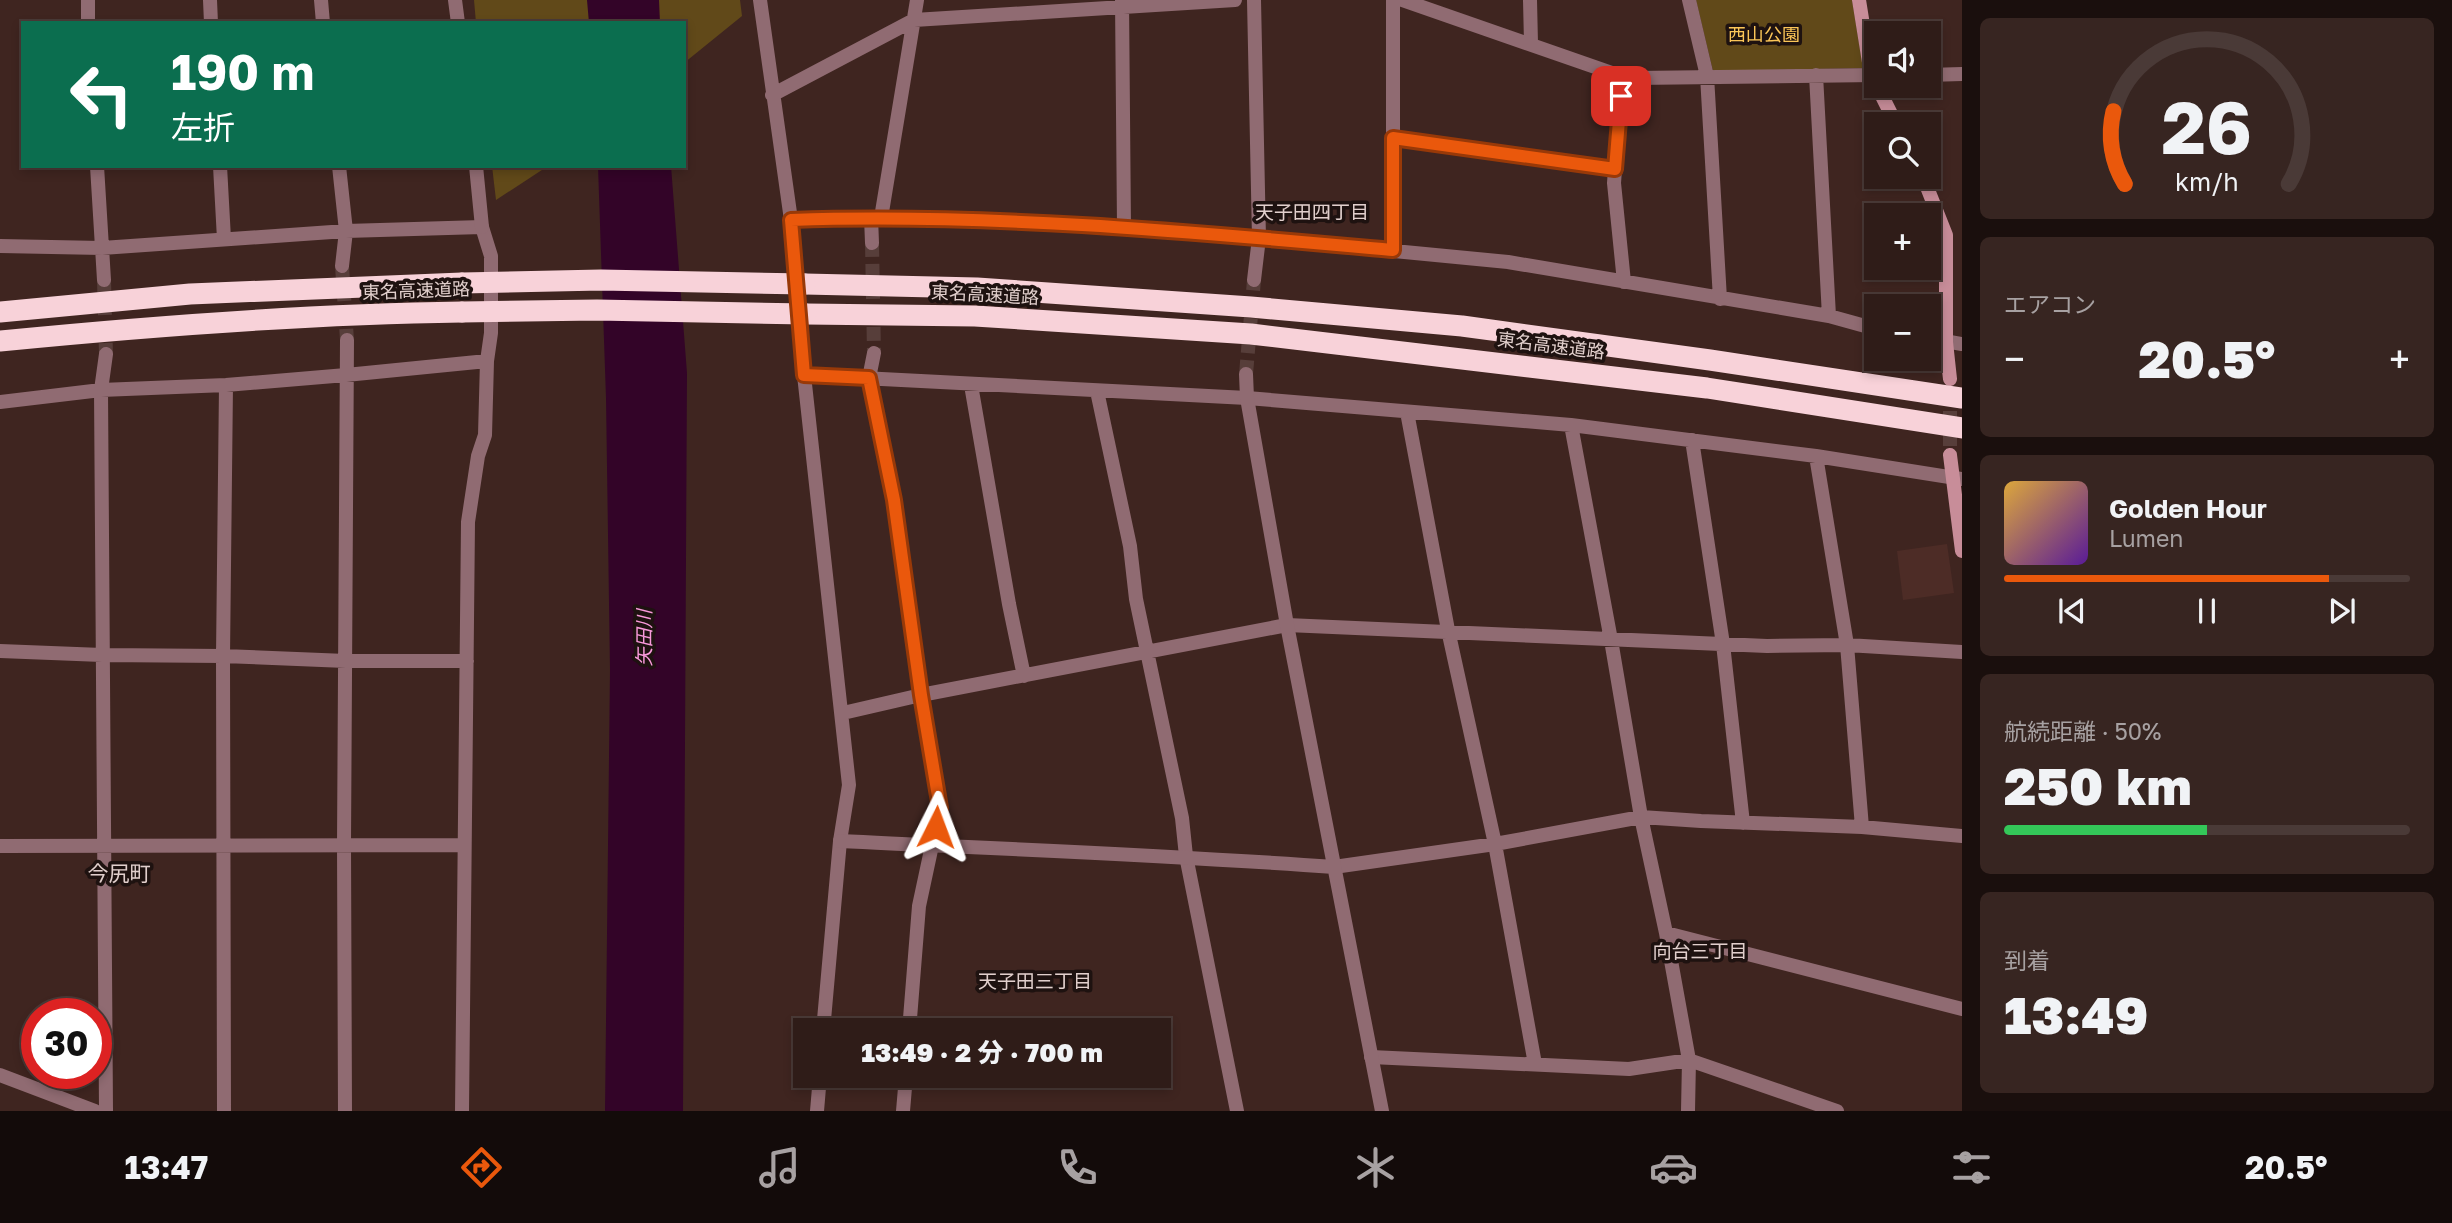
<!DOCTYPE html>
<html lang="ja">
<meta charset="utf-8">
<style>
body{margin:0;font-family:"Golos Text","Noto Sans JP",sans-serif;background:#372521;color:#f1f3f6;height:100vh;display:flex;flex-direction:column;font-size:26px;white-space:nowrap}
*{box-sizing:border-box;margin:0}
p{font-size:23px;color:#a7a1a2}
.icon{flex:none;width:38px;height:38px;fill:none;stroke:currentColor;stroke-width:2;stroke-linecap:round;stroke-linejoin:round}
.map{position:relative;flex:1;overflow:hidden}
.side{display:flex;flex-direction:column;gap:18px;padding:18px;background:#1a0f0d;width:490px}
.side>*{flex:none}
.top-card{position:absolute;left:21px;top:21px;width:665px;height:147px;border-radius:0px;box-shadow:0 4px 10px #0003,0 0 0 2px #4a3a37;background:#0b6e4f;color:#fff;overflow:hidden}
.tools{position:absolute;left:1864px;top:21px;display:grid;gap:14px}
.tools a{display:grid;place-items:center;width:77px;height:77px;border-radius:0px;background:#2f1c18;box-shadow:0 4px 10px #0003,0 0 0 2px #4a3a37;font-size:35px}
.speed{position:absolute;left:21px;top:998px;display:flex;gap:14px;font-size:35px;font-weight:700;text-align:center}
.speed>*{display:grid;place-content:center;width:91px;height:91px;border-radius:50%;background:#2f1c18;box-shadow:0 4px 10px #0003,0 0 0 2px #4a3a37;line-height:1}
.speed .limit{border:10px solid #d22;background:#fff;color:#111}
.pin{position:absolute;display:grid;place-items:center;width:60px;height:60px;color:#fff;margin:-30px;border-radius:14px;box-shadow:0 4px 10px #0006}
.me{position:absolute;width:77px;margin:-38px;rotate:3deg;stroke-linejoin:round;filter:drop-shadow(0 0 5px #0008)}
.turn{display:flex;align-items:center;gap:24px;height:147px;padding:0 35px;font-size:32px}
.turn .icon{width:91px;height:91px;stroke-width:2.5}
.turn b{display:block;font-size:49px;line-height:60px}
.big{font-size:52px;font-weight:800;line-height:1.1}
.side .card{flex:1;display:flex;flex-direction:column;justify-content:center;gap:10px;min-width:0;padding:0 24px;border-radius:10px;background:#372521}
.side .dial{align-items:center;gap:0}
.dial svg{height:182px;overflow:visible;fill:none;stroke:#4a3a37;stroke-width:7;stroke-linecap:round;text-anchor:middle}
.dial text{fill:#f1f3f6;stroke:none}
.song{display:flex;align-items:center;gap:21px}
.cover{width:84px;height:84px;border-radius:10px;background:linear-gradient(135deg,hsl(40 70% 55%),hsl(270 70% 35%))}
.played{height:7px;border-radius:4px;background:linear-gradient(90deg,#ea580c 80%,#4a3a37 80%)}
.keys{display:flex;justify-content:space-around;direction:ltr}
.heat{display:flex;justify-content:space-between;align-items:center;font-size:38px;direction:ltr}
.charge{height:10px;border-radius:5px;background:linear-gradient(90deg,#34c759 50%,#4a3a37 0)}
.trip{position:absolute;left:793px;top:1018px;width:378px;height:70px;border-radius:0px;background:#2f1c18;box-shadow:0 4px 10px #0003,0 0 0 2px #4a3a37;font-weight:800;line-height:70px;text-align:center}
.menu{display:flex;height:112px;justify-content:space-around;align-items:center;background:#130b0a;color:#a7a1a2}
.menu .icon{width:49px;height:49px}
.menu .on{color:#ea580c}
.menu b{font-size:32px;color:#f1f3f6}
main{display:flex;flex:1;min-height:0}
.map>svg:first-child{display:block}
.built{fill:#4d2c26}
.green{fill:#614919}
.water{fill:#330428}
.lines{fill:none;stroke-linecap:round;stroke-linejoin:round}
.minor-tunnel{stroke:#573e3a;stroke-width:14;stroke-dasharray:14 7;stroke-linecap:butt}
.tertiary-tunnel{stroke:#573e3a;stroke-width:14;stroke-dasharray:14 7;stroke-linecap:butt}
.secondary-tunnel{stroke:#573e3a;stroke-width:14;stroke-dasharray:14 7;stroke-linecap:butt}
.minor{stroke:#906b72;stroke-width:14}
.tertiary{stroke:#906b72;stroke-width:14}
.secondary{stroke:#c88d99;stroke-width:14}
.motorway{stroke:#f8d2d9;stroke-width:21}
.motorway-bridge{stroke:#f8d2d9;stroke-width:21}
.route-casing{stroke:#983908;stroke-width:18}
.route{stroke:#ea580c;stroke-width:12}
.labels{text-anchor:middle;stroke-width:7;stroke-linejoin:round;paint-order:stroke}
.park-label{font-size:18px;fill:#fcc658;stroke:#1e1210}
.street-label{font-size:18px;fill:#e1cfcc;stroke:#1e1210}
.neighbourhood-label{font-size:19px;fill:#e1cfcc;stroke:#1e1210}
.water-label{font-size:19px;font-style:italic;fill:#f999db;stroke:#1e1210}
.quarter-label{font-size:21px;fill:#e1cfcc;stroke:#1e1210}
</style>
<main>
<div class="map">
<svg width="1962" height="1111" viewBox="0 0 1962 1111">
<rect width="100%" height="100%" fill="#3f2520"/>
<path class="built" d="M1947,544L1954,593L1903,600L1897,551Z"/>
<path class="green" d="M474,0H740L742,16L684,63V23H476Z
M1696,0H1852L1863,68L1713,71Z
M492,166H548L496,200Z"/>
<path class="water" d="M587,0H659L660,23H589Z
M598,166H671L687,373L683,1111H605L610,670L606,398Z"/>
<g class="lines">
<path class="minor-tunnel" d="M872,243L874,353
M342,266L347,340
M104,280L106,354"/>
<path class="tertiary-tunnel" d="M1246,374L1254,280"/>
<path class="secondary-tunnel" d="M1950,390V455"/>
<path class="minor" d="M88,0V23
M210,0L211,23
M321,0L323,23
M760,0L791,220L804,375L849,785L840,841L823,1031
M1122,0L1124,227
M1402,0L1615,74L1636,78L1876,75
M1530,0L1531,43
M1689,0L1707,76L1720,299
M1622,75L1614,183L1624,282
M1816,75L1829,316
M1928,75L1962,74
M772,95L914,20L1235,0
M1393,138L1615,169
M97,166L104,280
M220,166L224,239
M339,166L346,231L342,266
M871,217L872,243
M881,218L917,0
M791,220L871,217L1124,227L1259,238L1508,262L1829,316L1876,329
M0,246L102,248L346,231L482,227L491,256V333L487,361L485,435L478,456L468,522L462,1111
M1393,250V0
M1928,338L1962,344
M874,353L869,378L894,500L921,695L940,808L919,906L909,1031
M106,354L101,390L106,1111
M804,375L1247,398L1571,425L1816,456L1962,479
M971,385L1009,604L1024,676
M1097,391L1130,546L1136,599L1182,818L1186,856L1237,1111
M0,402L101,390L226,385L346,375L487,361
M1407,412L1448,630L1495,844L1535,1064
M1571,425L1611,640L1641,817L1666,933L1689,1060L1688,1111
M1692,440L1723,644L1743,823
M1816,456L1847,645L1862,827
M0,651L102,655L223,656L346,661H467
M843,713L921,695L1287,625L1767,646L1847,645L1962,652
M0,846L464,845
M1334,867L1495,844L1641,817L1701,821L1862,827L1962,836
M1666,933L1962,1009
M1371,1057L1629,1069L1689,1060L1837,1111
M0,1075L95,1111
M224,1111L223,656L226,385
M345,1111L344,844L347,340
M817,1111L820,1076
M903,1111L906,1076"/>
<path class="tertiary" d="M455,0L458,23
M1254,0L1259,238L1254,280
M476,166L482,227
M1246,374L1247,398L1287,625L1382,1111
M840,841C1005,849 1169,855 1334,867"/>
<path class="secondary" d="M1859,0L1871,75L1876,85
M1877,86L1896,124
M1923,177L1946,235V342L1950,379
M1950,455L1962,551"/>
<path class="motorway" d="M805,284L977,288L1251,307L1462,326L1710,360L1962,398
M0,312L190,294L462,283
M806,314L975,316L1251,334L1707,388L1962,428
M0,341C153,326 308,314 462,312"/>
<path class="motorway-bridge" d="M462,283L601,280L805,284
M462,312L597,310L806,314"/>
</g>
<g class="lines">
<g class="route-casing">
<path id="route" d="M936,827L940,808L921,695L894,500L869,378L804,375L791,220C992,213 1193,232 1393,250V138L1615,169L1621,96"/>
</g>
<use href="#route" class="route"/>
</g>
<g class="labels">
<g class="park-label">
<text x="1764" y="41">西山公園</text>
</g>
<g class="street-label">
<text transform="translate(416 291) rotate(-2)" y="6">東名高速道路</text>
<text transform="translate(985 295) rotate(3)" y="6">東名高速道路</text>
<text transform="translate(1551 346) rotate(7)" y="6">東名高速道路</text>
</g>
<g class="neighbourhood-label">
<text x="1312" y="219">天子田四丁目</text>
<text x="1700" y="958">向台三丁目</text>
<text x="1035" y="988">天子田三丁目</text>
</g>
<g class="water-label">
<text transform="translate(644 638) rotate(-90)" y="7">矢田川</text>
</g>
<g class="quarter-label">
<text x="119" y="881">今尻町</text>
</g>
</g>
</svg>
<div class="tools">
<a><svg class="icon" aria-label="sound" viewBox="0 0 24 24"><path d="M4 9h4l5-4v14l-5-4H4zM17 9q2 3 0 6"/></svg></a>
<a><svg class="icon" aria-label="search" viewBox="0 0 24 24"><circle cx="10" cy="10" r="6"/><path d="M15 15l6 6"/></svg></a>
<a>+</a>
<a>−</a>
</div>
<div class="speed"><div class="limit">30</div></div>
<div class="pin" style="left:1621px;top:96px;background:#d93025"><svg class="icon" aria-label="arrive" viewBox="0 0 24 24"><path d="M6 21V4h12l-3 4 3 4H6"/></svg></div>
<svg class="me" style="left:936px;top:827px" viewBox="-20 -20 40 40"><path d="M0-17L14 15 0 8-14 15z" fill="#ea580c" stroke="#fff" stroke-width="4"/></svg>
<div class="trip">13:49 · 2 分 · 700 m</div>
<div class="top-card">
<div class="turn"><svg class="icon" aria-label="left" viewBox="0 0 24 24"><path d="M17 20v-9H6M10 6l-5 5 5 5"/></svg><div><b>190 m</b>左折</div></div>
</div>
</div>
<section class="side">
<div class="card dial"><svg viewBox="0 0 100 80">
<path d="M14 69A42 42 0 1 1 86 69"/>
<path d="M14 69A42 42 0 0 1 9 37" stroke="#ea580c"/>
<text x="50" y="56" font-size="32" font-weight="700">26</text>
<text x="50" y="72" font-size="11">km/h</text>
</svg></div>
<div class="card"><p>エアコン</p>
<div class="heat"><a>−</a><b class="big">20.5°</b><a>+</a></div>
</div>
<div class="card">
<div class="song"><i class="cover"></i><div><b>Golden Hour</b><p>Lumen</p></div></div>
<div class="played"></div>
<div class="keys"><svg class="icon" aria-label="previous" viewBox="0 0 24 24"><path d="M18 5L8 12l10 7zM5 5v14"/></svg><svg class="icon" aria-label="pause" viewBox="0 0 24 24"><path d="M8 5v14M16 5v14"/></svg><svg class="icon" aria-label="next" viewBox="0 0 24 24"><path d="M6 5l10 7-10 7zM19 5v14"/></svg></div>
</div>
<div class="card"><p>航続距離 · 50%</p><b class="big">250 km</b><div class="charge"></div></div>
<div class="card"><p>到着</p><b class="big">13:49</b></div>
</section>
</main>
<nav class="menu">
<b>13:47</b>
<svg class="icon on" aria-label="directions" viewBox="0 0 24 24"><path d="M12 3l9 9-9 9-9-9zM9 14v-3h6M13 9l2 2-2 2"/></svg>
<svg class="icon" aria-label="music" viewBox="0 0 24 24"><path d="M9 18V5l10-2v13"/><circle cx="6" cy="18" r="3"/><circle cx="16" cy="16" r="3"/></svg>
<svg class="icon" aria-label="phone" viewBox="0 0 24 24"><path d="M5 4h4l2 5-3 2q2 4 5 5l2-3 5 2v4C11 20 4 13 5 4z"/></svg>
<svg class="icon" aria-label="climate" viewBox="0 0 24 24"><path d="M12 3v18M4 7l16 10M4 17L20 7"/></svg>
<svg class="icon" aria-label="car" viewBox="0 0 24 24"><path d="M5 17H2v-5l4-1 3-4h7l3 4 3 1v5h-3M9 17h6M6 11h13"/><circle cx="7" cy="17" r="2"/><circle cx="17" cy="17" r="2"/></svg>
<svg class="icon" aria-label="filters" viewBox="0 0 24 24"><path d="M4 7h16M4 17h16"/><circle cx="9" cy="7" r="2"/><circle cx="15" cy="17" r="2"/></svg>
<b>20.5°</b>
</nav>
